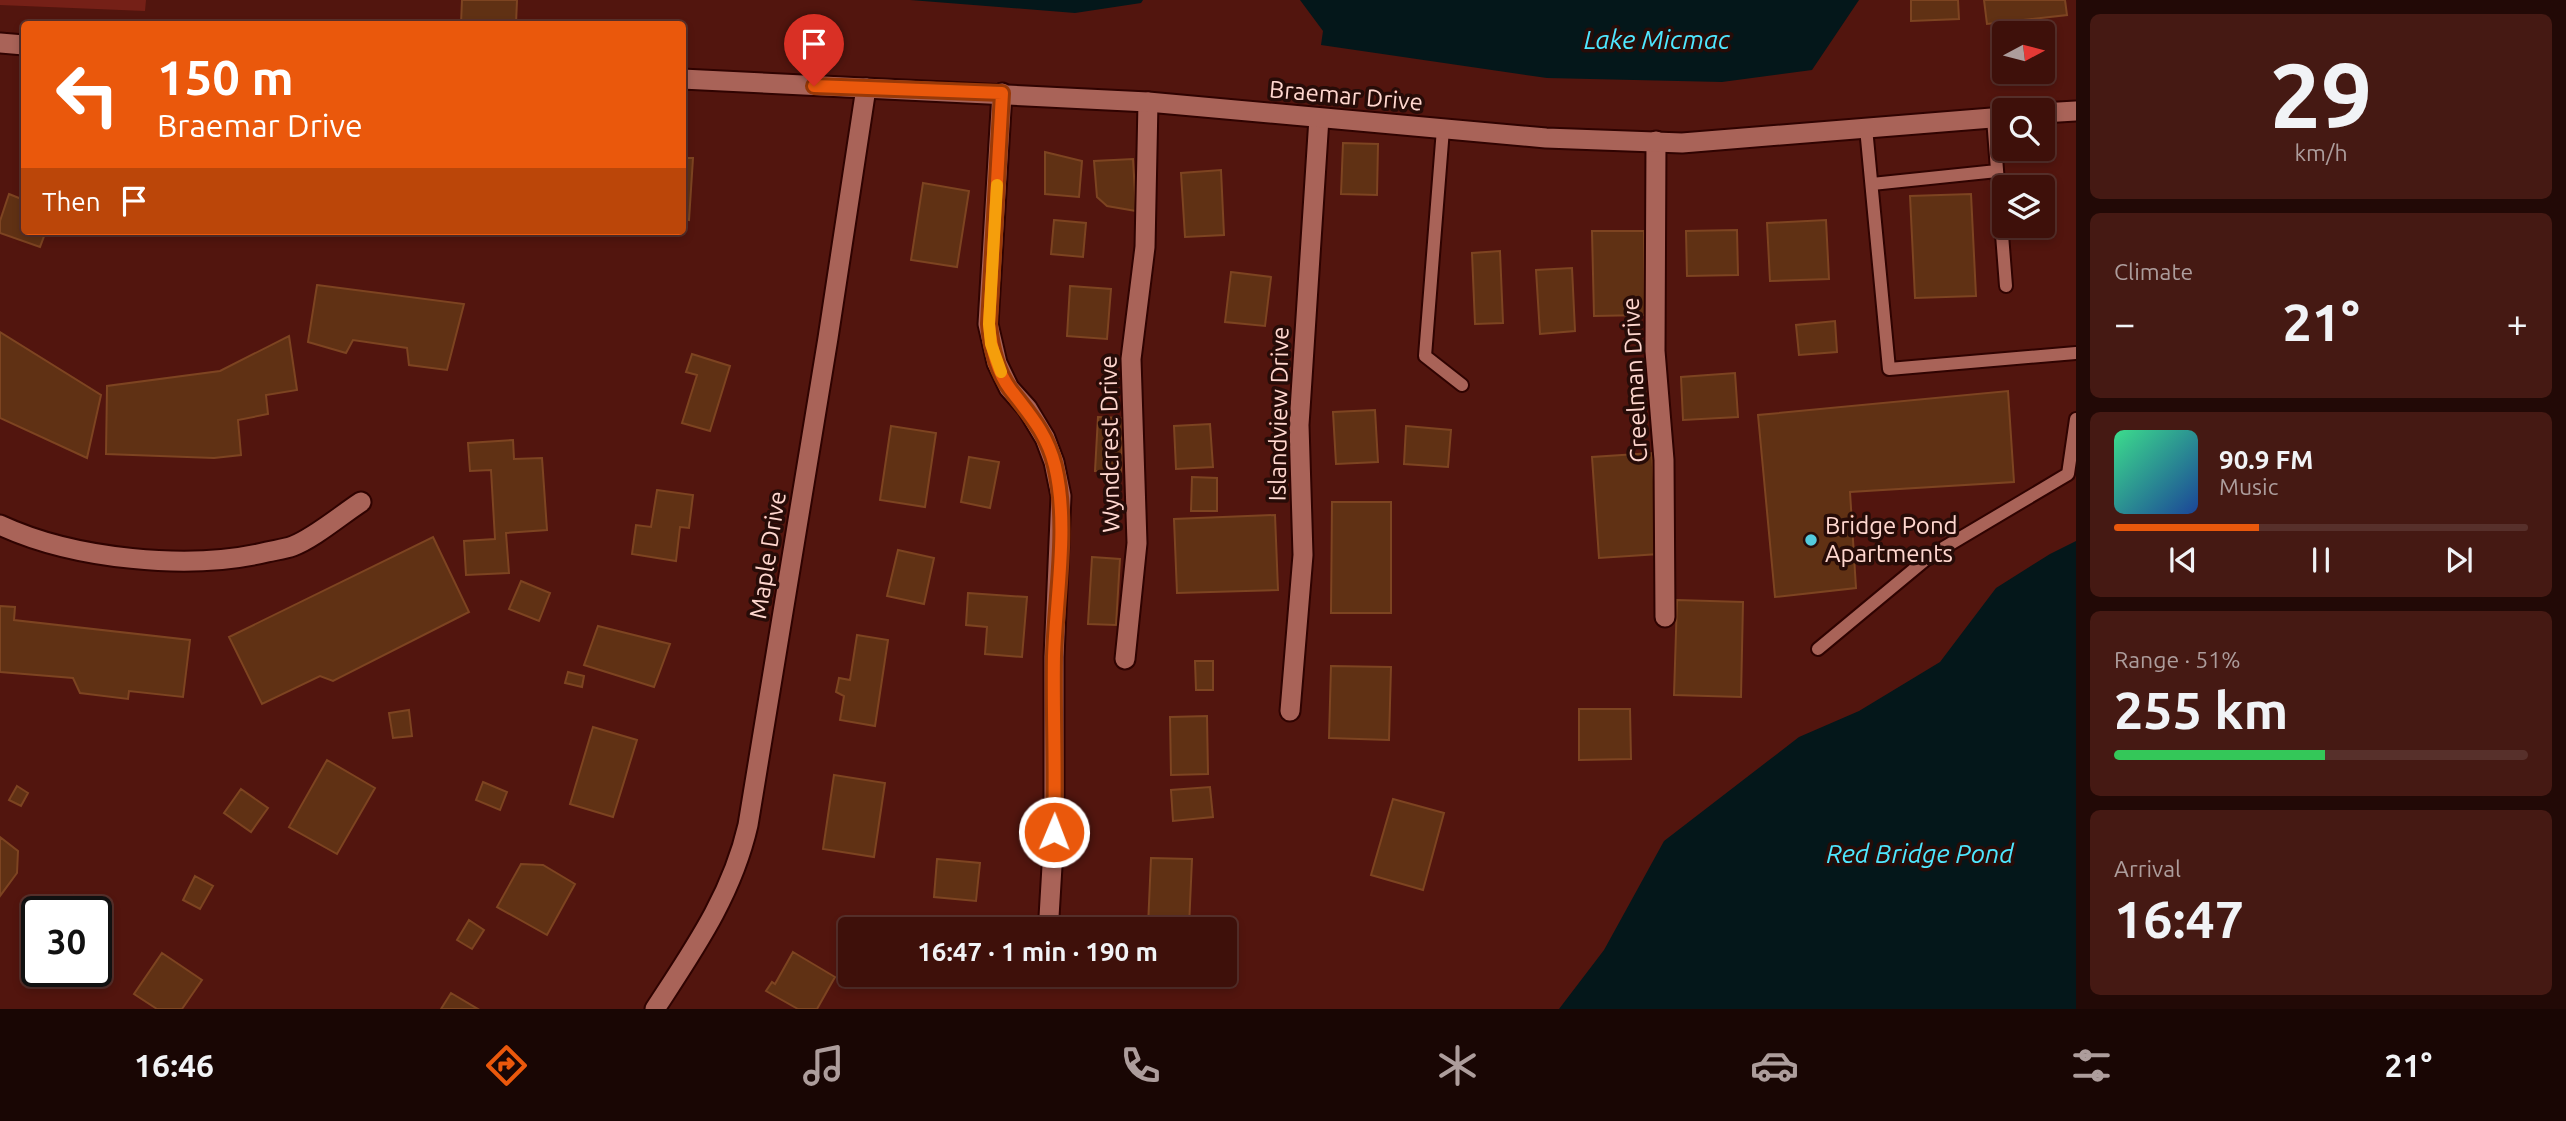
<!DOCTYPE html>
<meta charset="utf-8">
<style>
body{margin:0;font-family:Ubuntu,sans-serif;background:#451913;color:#f1f3f6;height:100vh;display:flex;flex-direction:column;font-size:26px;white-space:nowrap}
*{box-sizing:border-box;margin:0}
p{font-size:23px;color:#ad9d9c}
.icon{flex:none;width:38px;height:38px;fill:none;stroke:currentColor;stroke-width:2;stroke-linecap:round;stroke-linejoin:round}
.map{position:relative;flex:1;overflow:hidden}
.details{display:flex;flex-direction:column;gap:14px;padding:14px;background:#220906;width:490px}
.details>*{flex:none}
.hud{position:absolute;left:21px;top:21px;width:665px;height:214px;border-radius:7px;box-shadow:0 4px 10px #0003,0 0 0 2px #57302b;background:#ea580c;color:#fff;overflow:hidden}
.needle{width:46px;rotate:83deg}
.buttons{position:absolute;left:1992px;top:21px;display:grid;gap:14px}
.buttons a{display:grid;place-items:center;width:63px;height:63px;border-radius:7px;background:#3e100a;box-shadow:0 4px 10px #0003,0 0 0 2px #57302b;font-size:35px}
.speed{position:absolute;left:21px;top:896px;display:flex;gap:14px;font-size:35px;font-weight:700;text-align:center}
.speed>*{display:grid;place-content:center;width:91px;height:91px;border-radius:50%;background:#3e100a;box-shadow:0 4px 10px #0003,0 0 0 2px #57302b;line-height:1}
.speed .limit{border:4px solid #111;border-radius:10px;background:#fff;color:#111}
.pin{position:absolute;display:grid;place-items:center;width:60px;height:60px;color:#fff;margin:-72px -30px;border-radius:50% 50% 50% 0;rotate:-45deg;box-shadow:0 0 7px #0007}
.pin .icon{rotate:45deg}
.me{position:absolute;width:77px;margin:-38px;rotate:1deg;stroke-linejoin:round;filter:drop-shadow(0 0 5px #0008)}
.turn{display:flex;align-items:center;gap:24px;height:147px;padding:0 21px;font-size:32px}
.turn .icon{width:91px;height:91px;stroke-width:2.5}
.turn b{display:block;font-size:49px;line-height:60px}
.then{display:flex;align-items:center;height:66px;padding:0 21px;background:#0003;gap:14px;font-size:26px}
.big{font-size:52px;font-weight:700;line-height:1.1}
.details .card{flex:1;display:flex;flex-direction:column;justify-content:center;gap:10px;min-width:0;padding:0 24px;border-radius:10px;background:#451913}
.details .dial{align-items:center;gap:0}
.dial b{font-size:91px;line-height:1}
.song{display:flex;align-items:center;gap:21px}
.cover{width:84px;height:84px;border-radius:10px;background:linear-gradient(135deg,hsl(150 70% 55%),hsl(220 70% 35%))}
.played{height:7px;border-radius:4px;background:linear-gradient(90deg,#ea580c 35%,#57302b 35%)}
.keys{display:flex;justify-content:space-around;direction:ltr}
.heat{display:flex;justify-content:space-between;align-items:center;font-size:38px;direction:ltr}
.charge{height:10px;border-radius:5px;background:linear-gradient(90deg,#34c759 51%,#57302b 0)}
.trip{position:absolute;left:838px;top:917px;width:399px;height:70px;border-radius:7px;background:#3e100a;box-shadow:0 4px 10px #0003,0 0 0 2px #57302b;font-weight:700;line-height:70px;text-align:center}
.menu{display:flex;height:112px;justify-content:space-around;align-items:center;background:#190604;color:#ad9d9c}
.menu .icon{width:49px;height:49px}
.menu .on{color:#ea580c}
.menu b{font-size:32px;color:#f1f3f6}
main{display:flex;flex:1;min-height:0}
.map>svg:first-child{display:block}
.green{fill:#752017}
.water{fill:#04171a}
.building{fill:#603114;stroke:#7d4421;stroke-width:2}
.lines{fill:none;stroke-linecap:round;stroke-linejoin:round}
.service-casing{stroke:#2f0301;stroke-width:16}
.minor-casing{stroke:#2f0301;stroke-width:23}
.secondary-casing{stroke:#2f0301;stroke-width:23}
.service{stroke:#a96358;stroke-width:12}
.minor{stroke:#a96358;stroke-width:19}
.secondary{stroke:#a96358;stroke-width:19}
.route-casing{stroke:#983908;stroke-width:18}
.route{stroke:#ea580c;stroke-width:12}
.slow{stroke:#f59e0b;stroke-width:12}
.poi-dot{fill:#54cadd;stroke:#270c08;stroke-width:2.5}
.labels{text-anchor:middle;stroke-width:7;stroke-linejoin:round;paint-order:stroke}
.street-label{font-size:24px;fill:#ffd7cf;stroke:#270c08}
.poi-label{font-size:24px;fill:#ffd7cf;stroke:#270c08;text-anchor:start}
.water-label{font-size:26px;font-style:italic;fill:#4ee7ff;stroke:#270c08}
</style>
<main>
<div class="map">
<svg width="2076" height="1009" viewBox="0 0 2076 1009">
<rect width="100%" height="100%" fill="#52150e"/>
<path class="green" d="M0,0H146L145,11L0,5Z"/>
<path class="water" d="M910,0H1143L1141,3L1075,13Z
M1300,0H1859L1812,70L1722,82L1547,78L1321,45L1323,31Z
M2076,541V1009H1559L1604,950L1664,841L1799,737L1859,711L1940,662L1996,588L2050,554Z"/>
<path class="building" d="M462,0H517L516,24H461Z
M1911,0H1958L1959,19L1911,21Z
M1984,0H2065L2067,15L1987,24Z
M1343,143L1378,144L1377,195L1341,194Z
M1045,152L1082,161L1079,197L1045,194Z
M682,158H693L689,220L682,219Z
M1133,159L1136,211L1107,206L1097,197L1094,161Z
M1221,170L1224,235L1185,237L1181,173Z
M923,183L969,191L957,267L911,260Z
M9,194L24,200V231H46L40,247L0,233V221Z
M1971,194L1976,296L1915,298L1910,196Z
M1054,220L1086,223L1083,257L1051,254Z
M1826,220L1829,279L1770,281L1767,223Z
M1737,230L1738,275L1687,276L1686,231Z
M1592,231H1644L1645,315L1594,316Z
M1500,251L1503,323L1475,324L1472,253Z
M1572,268L1575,331L1540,334L1536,270Z
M1231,272L1271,277L1265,326L1225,322Z
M317,285L464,304L447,370L409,365L407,348L353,340L346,353L308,342Z
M1070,286L1111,289L1107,339L1067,336Z
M1835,321L1837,352L1799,355L1796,325Z
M0,332L101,395L87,458L0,418Z
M289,336L297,390L266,395L268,414L238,420L241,455L214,458L106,454L107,386L220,371Z
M692,354L730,366L710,431L682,423L697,375L686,372Z
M1735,373L1738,417L1683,420L1681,377Z
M2008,391L2014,482L1850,492L1856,588L1775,597L1758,415Z
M1375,410L1378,462L1336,464L1333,412Z
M1098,417L1123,418L1121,472L1095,471Z
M1210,424L1213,467L1176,469L1174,426Z
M891,426L936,433L925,507L880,500Z
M1406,426L1451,430L1448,467L1404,464Z
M513,440L514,459L542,458L547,530L506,533L509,573L466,575L464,541L495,539L491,470L470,471L468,443Z
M1652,453L1659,554L1599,558L1592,457Z
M969,457L999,462L990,508L961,502Z
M1192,477L1217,478V511H1191Z
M657,490L693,495L689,528L680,527L676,561L632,554L636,525L651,527Z
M1332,502H1391V613H1331Z
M1275,515L1278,590L1177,593L1174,519Z
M433,537L469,612L333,681L320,676L262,704L229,637Z
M898,550L934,558L924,604L887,596Z
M1092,557L1120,559L1116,625L1088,624Z
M521,581L550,593L539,621L509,609Z
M968,593L1027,597L1022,657L985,654L987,627L966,625Z
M1677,600L1743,602L1741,697L1674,695Z
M0,606L15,607L14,620L190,640L183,697L129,691L128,699L80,693L73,678L0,672Z
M598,626L670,644L654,687L584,665Z
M857,635L888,640L875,726L840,720L844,696L836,692L839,678L850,680Z
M1195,661H1213V690H1196Z
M1331,666L1391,667L1389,740L1329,738Z
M568,672L584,676L582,687L565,683Z
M1579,709H1630L1631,759L1579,760Z
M409,710L412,736L393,738L389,713Z
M1207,716L1208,774L1171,775L1170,717Z
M593,727L637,740L613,817L570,804Z
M327,760L375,788L337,854L289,827Z
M834,775L885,783L874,857L823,849Z
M483,782L507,792L500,810L476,800Z
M17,786L28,793L21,806L9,800Z
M1210,787L1213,817L1173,821L1171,790Z
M241,789L268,808L251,832L224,813Z
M1393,799L1444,813L1423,890L1371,875Z
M0,837L18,851L17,873L0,896Z
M1151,858L1192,859L1189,927L1148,926Z
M937,859L980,863L976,901L934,897Z
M521,864L543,865L575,884L547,935L497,907Z
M195,876L213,886L200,909L183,900Z
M74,895L111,918L96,942V912H63Z
M469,920L484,930L472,949L457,940Z
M793,952L835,977L817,1009H798L766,991L772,982L775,984Z
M162,953L202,980L182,1009H157L134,994Z
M451,993L478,1009H441Z"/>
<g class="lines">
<g class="service-casing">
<path id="service" d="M1993,118L2006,286
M1866,128L1889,369L2076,353
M1443,129L1425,356L1462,385
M1872,184L1997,171
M1818,649L1930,556L2068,474L2076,419"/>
</g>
<g class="minor-casing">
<path id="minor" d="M1002,93L988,324L997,363L1009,388L1027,408L1045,438L1054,462L1061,496L1054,657V832L1049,917
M1656,141L1655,351L1664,460L1665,617
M0,525C73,559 189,571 267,552C276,550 285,549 293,546C314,538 341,515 361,502
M1125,659L1137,543L1131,359L1145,247L1148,102
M1290,711L1303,555L1299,425L1319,118
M655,1009C694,949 732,895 748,825L828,338L866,88"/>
</g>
<g class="secondary-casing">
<path id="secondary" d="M0,43L24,45
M682,79L1148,102L1546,138L1682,143L2004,117
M2042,113L2076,111"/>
</g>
<use href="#service" class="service"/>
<use href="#minor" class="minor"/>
<use href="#secondary" class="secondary"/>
</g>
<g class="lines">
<g class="route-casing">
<path id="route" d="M814,86L1002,93L989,324C991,347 996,370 1010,389C1029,414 1047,433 1055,466C1069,524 1056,596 1054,656C1053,715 1056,773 1054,832"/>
</g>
<use href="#route" class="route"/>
<path class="slow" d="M997,185L989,324L991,344L1001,372"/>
</g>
<circle class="poi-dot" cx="1811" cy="540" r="7"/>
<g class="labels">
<g class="street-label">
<text transform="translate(1346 96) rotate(5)" y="8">Braemar Drive</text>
<text transform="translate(1635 380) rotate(-93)" y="8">Creelman Drive</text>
<text transform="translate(1279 414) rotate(-89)" y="8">Islandview Drive</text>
<text transform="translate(1110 444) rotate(-91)" y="8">Wyndcrest Drive</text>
<text transform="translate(768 555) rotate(-81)" y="8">Maple Drive</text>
</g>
<g class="poi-label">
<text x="1825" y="534">Bridge Pond<tspan x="1825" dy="28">Apartments</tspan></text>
</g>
<g class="water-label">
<text x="1657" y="49">Lake Micmac</text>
<text x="1920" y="863">Red Bridge Pond</text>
</g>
</g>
</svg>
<div class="buttons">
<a><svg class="needle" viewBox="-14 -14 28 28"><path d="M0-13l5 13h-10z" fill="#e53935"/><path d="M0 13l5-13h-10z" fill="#ad9d9c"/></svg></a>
<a><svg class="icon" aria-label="search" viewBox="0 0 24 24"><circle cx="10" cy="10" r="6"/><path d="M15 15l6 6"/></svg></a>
<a><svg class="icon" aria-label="layers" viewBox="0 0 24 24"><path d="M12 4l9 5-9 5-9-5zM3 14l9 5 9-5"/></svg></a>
</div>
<div class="speed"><div class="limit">30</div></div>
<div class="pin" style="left:814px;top:86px;background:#d93025"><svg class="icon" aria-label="arrive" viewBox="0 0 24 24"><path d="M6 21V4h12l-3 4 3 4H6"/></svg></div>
<svg class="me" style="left:1054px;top:832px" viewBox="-20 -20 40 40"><circle r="17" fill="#ea580c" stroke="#fff" stroke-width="3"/><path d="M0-11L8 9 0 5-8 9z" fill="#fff"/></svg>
<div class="trip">16:47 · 1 min · 190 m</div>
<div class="hud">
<div class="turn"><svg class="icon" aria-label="left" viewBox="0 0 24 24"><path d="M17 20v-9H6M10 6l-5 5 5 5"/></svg><div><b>150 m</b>Braemar Drive</div></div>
<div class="then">Then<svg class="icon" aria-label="arrive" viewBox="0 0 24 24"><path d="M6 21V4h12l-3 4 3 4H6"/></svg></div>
</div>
</div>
<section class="details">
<div class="card dial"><b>29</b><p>km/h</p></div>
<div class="card"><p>Climate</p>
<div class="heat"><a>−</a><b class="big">21°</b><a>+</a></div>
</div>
<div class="card">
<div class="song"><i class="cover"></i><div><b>90.9 FM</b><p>Music</p></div></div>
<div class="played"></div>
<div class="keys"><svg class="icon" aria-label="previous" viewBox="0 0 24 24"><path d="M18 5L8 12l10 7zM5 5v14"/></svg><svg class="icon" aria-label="pause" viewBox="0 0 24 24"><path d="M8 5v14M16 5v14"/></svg><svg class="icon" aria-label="next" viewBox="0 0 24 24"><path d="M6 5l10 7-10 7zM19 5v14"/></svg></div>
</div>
<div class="card"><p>Range · 51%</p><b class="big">255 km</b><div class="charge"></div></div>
<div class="card"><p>Arrival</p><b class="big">16:47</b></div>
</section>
</main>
<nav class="menu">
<b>16:46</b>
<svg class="icon on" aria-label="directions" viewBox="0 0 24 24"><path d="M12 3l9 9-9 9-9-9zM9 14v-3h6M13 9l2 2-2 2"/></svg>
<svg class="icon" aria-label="music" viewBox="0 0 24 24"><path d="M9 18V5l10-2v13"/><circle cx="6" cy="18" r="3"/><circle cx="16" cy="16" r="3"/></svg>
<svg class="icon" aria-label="phone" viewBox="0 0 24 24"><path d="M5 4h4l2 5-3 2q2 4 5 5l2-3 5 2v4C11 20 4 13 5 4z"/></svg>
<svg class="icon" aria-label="climate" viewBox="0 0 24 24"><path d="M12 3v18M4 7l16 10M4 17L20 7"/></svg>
<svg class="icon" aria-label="car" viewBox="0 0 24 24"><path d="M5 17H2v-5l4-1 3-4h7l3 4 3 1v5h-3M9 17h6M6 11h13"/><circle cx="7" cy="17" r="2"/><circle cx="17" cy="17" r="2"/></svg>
<svg class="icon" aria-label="filters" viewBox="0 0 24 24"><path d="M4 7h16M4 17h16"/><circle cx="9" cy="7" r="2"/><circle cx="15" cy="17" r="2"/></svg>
<b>21°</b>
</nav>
